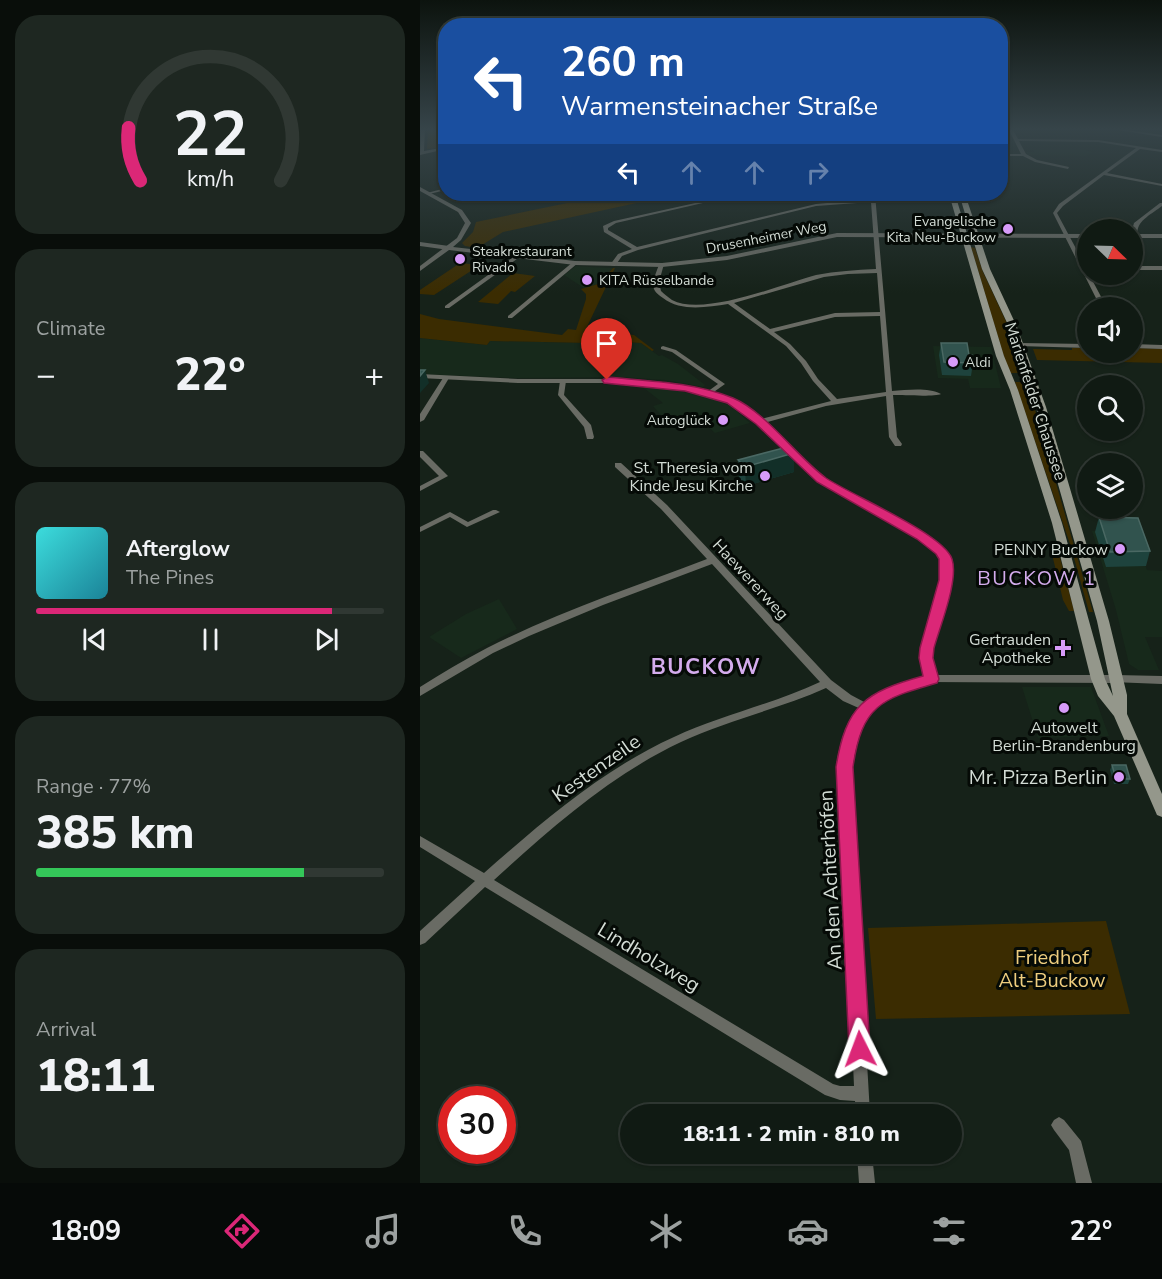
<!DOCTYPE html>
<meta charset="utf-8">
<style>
body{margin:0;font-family:"Nunito Sans",sans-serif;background:#1e2721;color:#f1f3f6;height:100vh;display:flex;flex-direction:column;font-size:22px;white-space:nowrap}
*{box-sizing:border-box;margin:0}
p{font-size:20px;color:#9ca1a0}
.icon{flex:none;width:33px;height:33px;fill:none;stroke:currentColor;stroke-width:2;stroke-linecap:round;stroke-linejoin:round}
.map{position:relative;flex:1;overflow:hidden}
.side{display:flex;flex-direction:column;gap:15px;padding:15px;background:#090e0a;width:420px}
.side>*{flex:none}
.hud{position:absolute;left:18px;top:18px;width:570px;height:183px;border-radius:24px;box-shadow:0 2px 4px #0004,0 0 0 2px #303833;background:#1a4fa0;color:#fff;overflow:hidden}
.needle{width:39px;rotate:113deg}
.tools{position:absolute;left:657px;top:219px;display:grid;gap:12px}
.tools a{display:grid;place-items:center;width:66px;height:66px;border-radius:50%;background:#101a13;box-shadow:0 2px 4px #0004,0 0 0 2px #303833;font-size:30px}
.speed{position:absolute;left:18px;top:1086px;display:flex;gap:12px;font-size:30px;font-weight:700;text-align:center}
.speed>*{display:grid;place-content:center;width:78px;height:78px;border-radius:50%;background:#101a13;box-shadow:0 2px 4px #0004,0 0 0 2px #303833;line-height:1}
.speed .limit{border:9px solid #d22;background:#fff;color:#111}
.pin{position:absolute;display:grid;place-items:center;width:51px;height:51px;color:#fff;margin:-62px -26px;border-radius:50% 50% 50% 0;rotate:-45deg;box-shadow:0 0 6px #0007}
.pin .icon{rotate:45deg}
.me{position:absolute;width:66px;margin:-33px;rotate:357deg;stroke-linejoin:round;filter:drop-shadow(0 0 4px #0008)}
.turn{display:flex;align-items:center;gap:21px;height:126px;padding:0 24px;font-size:27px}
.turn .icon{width:78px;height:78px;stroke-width:2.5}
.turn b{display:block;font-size:42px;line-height:51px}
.lanes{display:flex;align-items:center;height:57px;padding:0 24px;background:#0003;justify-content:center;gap:30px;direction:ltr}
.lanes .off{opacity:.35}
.big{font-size:45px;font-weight:800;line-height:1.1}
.side .card{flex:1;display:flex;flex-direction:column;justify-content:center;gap:9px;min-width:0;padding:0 21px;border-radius:24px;background:#1e2721}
.side .dial{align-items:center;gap:0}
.dial svg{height:156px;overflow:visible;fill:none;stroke:#303833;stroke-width:7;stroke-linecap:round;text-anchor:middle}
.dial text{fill:#f1f3f6;stroke:none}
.song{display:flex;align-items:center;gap:18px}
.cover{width:72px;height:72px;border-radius:9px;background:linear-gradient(135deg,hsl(180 70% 55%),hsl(190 70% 35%))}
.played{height:6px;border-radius:3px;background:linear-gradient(90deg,#db2777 85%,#303833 85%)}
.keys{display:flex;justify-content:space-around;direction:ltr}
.heat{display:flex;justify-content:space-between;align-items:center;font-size:33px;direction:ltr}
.charge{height:9px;border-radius:4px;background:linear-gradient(90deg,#34c759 77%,#303833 0)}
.trip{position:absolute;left:200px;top:1104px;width:342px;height:60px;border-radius:30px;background:#101a13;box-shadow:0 2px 4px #0004,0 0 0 2px #303833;font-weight:800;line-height:60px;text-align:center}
.menu{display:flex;height:96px;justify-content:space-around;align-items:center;background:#060a08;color:#9ca1a0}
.menu .icon{width:42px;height:42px}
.menu .on{color:#db2777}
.menu b{font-size:27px;color:#f1f3f6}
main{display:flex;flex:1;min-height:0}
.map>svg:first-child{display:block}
.built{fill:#17291b}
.green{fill:#3b2c01}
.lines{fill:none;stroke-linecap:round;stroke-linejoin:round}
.minor{fill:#696b64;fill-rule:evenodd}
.tertiary{fill:#696b64;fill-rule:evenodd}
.secondary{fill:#94978b;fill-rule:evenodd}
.wall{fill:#1e433d}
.shaded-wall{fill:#122f28}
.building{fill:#31534e;stroke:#4a6863;stroke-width:1.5}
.route{fill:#db2777;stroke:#8e194d;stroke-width:1.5}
.poi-dot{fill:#d79bf9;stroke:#050a06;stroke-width:2}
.labels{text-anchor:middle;stroke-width:6;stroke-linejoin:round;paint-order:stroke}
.far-poi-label{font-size:14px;fill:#d3dcd5;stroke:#050a06;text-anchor:start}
.far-street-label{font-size:14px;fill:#d3dcd5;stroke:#050a06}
.street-label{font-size:16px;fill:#d3dcd5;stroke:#050a06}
.poi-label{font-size:16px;fill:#d3dcd5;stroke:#050a06;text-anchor:end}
.quarter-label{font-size:20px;letter-spacing:1.5px;fill:#d4aced;stroke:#050a06}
.near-street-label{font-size:20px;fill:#d3dcd5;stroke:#050a06}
.near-poi-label{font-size:20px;fill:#d3dcd5;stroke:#050a06;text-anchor:end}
.near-park-label{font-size:20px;fill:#eecd7e;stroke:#050a06}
.district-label{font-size:22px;font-weight:bold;letter-spacing:1.5px;fill:#d4aced;stroke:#050a06}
</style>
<main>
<section class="side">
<div class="card dial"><svg viewBox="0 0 100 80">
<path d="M14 69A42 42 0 1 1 86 69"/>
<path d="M14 69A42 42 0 0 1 8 42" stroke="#db2777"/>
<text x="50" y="56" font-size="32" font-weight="700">22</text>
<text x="50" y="72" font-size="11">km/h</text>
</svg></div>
<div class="card"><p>Climate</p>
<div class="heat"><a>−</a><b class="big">22°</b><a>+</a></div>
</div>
<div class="card">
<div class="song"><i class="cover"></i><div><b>Afterglow</b><p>The Pines</p></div></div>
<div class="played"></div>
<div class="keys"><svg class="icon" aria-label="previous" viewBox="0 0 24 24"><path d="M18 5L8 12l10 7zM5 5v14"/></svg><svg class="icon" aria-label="pause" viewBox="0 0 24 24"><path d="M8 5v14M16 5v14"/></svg><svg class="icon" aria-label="next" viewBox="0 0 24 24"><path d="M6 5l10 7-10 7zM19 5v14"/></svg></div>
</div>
<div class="card"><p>Range · 77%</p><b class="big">385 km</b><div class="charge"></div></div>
<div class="card"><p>Arrival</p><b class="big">18:11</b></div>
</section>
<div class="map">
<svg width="742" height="1183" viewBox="0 0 742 1183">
<rect width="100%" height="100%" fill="#162219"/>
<path class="built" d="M613,150H665L673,152L666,156L608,155L606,152H614Z
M156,266L170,267L193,268L178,284L164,288L144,275Z
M0,338L67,345L70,341L169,343L171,340L221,343L239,356L242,355L258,364L285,385L283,387L245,380L201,377L96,378L0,374Z
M513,346L571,347L581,388H550L548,379L518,378Z
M220,385L251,389L291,398L311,406L330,423L295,433L277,416L249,424L233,406L243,403Z
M672,531L714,533L727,570L742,571V637H725L739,670H718L709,664L696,610Z
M79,599L97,629L41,658L9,637L46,614Z
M602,687H671L689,736L618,738Z"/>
<path class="green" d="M8,128L25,129V147L7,149Z
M191,194H258L83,232L57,248L45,246L42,243L53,232L56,222Z
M551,247L555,248L563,272L589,328L604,373H591L585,360Z
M40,263L60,265L14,295L0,294V290Z
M193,268H195L165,331L214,335L234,350L232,351L221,343L171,340L169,343L70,341L67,345L0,338V314L19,319L142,335L148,329L156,330L166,299V294L161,289L178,284Z
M93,273L115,276L95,292L91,291L78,304L58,302Z
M652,348H667L668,352H712L713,348L742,349V363L617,360L613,349L652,350Z
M595,382H607L673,612H669L651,547Z
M631,550H638L654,611H649L643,600Z
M686,921L710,1014L456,1019L448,928Z"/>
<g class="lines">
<path class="minor" d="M1,128H5L4,151L26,147V149L0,155Z
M588,128H592L598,139L678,140L742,150V152L720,149L687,173L742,184V186L684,175L643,206L637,213L668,271V274H669L687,308H681L633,213L639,204L716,148L678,142L599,141L606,154L617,160L649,167L648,169L615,162L603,156H580V154H601Z
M685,128H693L742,135V137Z
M26,188V190L9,194L7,193Z
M316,194H322L196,223L188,228V230L217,247L396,204L451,199V194H455L472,391C487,390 508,387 521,394C515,397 483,395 473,395L477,437L482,444L481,446H475L469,437L466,396L406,406L340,424H337V420L411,401L393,381L381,363L366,346L308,304C287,307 261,312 243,298C237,294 233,291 233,283C234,277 237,270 239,265L244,264L239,282L241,291C244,294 248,297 252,300C284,317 362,284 396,275C416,271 436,270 456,269L451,202L396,206L218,250L202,256L195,266L190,265L198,254L212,249L184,232L183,226L194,221ZM457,273L460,312L415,313L350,329L314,303L404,277L428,274ZM460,316L466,392L417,399L398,379L386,361L370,344L354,332L415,317Z
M740,203H742V206C732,214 714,222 718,236L714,237L712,230L714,223Z
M0,242L29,246L32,248L29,250L0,246Z
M96,255L101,256L29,308H25V306Z
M153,262L158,263L92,318H88V316Z
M712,266H742V270H712Z
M600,343L668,344V348L598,346V344Z
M712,344L742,345V349L712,348Z
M243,346L256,350L305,384L291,394H287V392L298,384L252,352L241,349V347Z
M26,376L29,378L4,420L0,422V414L23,378Z
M143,379L146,381L144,395L171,425L174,437L173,439H167L164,427L138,395L140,381Z
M0,451H3L28,476L0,491V486L19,476L0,457Z
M195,463H201L247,505L411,680L431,695L446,703C466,688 488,682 512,675L516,676L517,679L516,682C457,699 442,704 430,767L450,1114H436L435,1101L420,1100L405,1095L65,887L5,943L0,945V931L55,881L0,847V836L64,873C122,822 183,769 254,737C301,715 353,704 400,682L292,564L183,605L109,636L73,653L0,696V687C22,673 44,660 67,648C138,612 213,587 287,559L241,509L195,467ZM406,688L423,701L441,709C427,725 423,747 420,767L434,1086H420L413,1084L74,880C131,828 191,775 261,742C308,720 359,709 406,688Z
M73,510H76L80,512L47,527L30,517L0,532V527L30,512L48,522Z
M696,675L742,676V684L692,682L691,679L692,676Z
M639,1117L644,1120L661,1141L672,1183H656L649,1150L634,1130L631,1125L634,1120Z
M437,1154H452L455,1183H439Z"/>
<path class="tertiary" d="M0,187L42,210L51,223L41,240L33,247L155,261L242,263L307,256L417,233L668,234V238L417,237L307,260L242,267L155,265L29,250L0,271V266L37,238L45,223L38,212L0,191Z
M712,234H742V238H712Z
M0,374L98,379H208L266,386L304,395L322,404L343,420L404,478L514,541L530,557L531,559V580L513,648L512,658L517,675H696L700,676L702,679L700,682L696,683L508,682L500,658L501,648L521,580V560L508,545L398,482L337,424L316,408L298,399L266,390L208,383H98L0,378Z"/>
<path class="secondary" d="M529,194H535L584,356L598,390L642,523L685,679L693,696L677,621L616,407L589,327L562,269L539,194H545L570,269L597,327L626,407L689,621L707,695V714L742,794V817L737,815L694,716L678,696L671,679L632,523L590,390L576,356Z"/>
</g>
<path class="wall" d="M521,343L549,355L553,363L551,376L522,375L519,355Z
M374,453V472L326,486L319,479L318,460Z
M663,472H668V497H666L661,481Z
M679,517L730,551L726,566L686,567L675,532Z
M692,765L710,779L708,784H694L690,770Z"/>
<path class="shaded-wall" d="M5,370L9,383L0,393V376Z
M374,453V472L326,486L325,467Z"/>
<path class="building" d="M521,343H547L549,355H552L553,363L524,362Z
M0,370H5L0,376Z
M367,447L374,453L325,467L318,460Z
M663,472H668V484Z
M679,517L718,518L730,551L690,552Z
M692,765H706L710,779H696Z"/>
<linearGradient id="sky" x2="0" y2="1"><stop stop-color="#0c130e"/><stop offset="0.44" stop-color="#364449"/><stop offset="1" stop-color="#364449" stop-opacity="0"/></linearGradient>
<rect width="742" height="293" fill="url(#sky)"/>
<path class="route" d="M187,377C229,381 273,382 313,398C346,412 377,457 406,478C431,495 524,534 532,559C539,580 520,626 514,648L513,658L519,679L517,683C461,699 442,705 433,767L450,1049L447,1057L440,1060L432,1057L429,1049L416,767C426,705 445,692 503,676L499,658L500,648L519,580V559L516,554L497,539L397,482L336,424L307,403L265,391L184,383L182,380Z"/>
<g class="poi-dot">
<circle cx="588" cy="229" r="6"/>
<circle cx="40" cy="259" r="6"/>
<circle cx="167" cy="280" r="6"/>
<circle cx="533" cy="362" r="6"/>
<circle cx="303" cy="420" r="6"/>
<circle cx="345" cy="476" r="6"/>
<circle cx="700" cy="549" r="6"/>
<path d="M640 639h6v6h6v6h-6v6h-6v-6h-6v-6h6z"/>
<circle cx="644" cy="708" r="6"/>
<circle cx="699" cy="777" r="6"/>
</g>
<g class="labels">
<g class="far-poi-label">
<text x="576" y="226" text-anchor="end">Evangelische<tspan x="576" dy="16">Kita Neu-Buckow</tspan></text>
<text x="52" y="256">Steakrestaurant<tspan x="52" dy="16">Rivado</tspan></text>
<text x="179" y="285">KITA Rüsselbande</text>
<text x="545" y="367">Aldi</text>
<text x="291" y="425" text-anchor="end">Autoglück</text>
</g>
<g class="far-street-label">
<text transform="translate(346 237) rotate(-11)" y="5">Drusenheimer Weg</text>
</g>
<g class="street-label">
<text transform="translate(616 401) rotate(72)" y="6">Marienfelder Chaussee</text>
<text transform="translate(331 579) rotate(47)" y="6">Haewererweg</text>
</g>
<g class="poi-label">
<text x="333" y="473">St. Theresia vom<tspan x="333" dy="18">Kinde Jesu Kirche</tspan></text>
<text x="688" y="555">PENNY Buckow</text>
<text x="631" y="645">Gertrauden<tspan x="631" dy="18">Apotheke</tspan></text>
<text x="644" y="733" text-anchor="middle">Autowelt<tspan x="644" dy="18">Berlin-Brandenburg</tspan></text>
</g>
<g class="quarter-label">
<text x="617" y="585">BUCKOW 1</text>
</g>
<g class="near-street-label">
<text transform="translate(176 768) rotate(-35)" y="7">Kestenzeile</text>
<text transform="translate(410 880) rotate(-93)" y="7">An den Achterhöfen</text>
<text transform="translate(229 957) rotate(31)" y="7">Lindholzweg</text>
</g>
<g class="near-poi-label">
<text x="687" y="784">Mr. Pizza Berlin</text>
</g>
<g class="near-park-label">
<text x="632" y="964">Friedhof<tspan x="632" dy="23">Alt-Buckow</tspan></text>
</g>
<g class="district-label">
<text x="286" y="674">BUCKOW</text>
</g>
</g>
</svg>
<div class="tools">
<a><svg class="needle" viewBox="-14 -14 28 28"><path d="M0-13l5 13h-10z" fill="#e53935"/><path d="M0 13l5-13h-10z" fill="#9ca1a0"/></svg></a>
<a><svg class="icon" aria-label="sound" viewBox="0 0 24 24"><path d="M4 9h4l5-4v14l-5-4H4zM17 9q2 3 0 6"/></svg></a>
<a><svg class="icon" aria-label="search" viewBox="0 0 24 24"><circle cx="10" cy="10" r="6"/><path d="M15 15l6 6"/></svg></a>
<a><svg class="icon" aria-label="layers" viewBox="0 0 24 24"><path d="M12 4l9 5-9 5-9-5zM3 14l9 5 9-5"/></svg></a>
</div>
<div class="speed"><div class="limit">30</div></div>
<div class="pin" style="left:187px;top:380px;background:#d93025"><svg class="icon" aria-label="arrive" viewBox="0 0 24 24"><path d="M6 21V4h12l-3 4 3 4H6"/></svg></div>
<svg class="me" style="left:440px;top:1049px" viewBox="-20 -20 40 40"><path d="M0-17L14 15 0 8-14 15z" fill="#db2777" stroke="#fff" stroke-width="4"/></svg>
<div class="trip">18:11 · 2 min · 810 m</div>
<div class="hud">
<div class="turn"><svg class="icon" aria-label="left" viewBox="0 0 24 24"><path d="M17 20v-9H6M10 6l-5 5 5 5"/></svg><div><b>260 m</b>Warmensteinacher Straße</div></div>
<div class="lanes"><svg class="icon" aria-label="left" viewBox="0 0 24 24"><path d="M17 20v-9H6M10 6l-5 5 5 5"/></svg><svg class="icon off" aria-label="ahead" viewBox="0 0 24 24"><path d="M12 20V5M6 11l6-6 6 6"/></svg><svg class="icon off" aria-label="ahead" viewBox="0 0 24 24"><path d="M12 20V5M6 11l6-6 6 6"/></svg><svg class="icon off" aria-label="right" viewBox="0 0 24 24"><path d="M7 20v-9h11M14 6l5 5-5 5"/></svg></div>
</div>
</div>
</main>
<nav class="menu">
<b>18:09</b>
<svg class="icon on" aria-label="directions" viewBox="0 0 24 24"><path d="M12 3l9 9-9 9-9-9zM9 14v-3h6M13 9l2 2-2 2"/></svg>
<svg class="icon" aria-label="music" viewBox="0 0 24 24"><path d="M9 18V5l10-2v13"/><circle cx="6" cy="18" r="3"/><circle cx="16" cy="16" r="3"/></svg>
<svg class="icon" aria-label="phone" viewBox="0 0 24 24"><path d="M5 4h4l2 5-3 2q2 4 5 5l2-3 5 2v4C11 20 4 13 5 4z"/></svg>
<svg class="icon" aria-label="climate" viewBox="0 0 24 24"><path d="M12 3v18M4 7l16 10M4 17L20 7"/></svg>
<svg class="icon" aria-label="car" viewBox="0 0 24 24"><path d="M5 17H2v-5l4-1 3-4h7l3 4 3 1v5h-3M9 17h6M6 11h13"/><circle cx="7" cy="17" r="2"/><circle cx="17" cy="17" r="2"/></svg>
<svg class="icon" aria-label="filters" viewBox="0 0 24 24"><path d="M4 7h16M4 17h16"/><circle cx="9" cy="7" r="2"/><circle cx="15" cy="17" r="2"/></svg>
<b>22°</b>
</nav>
